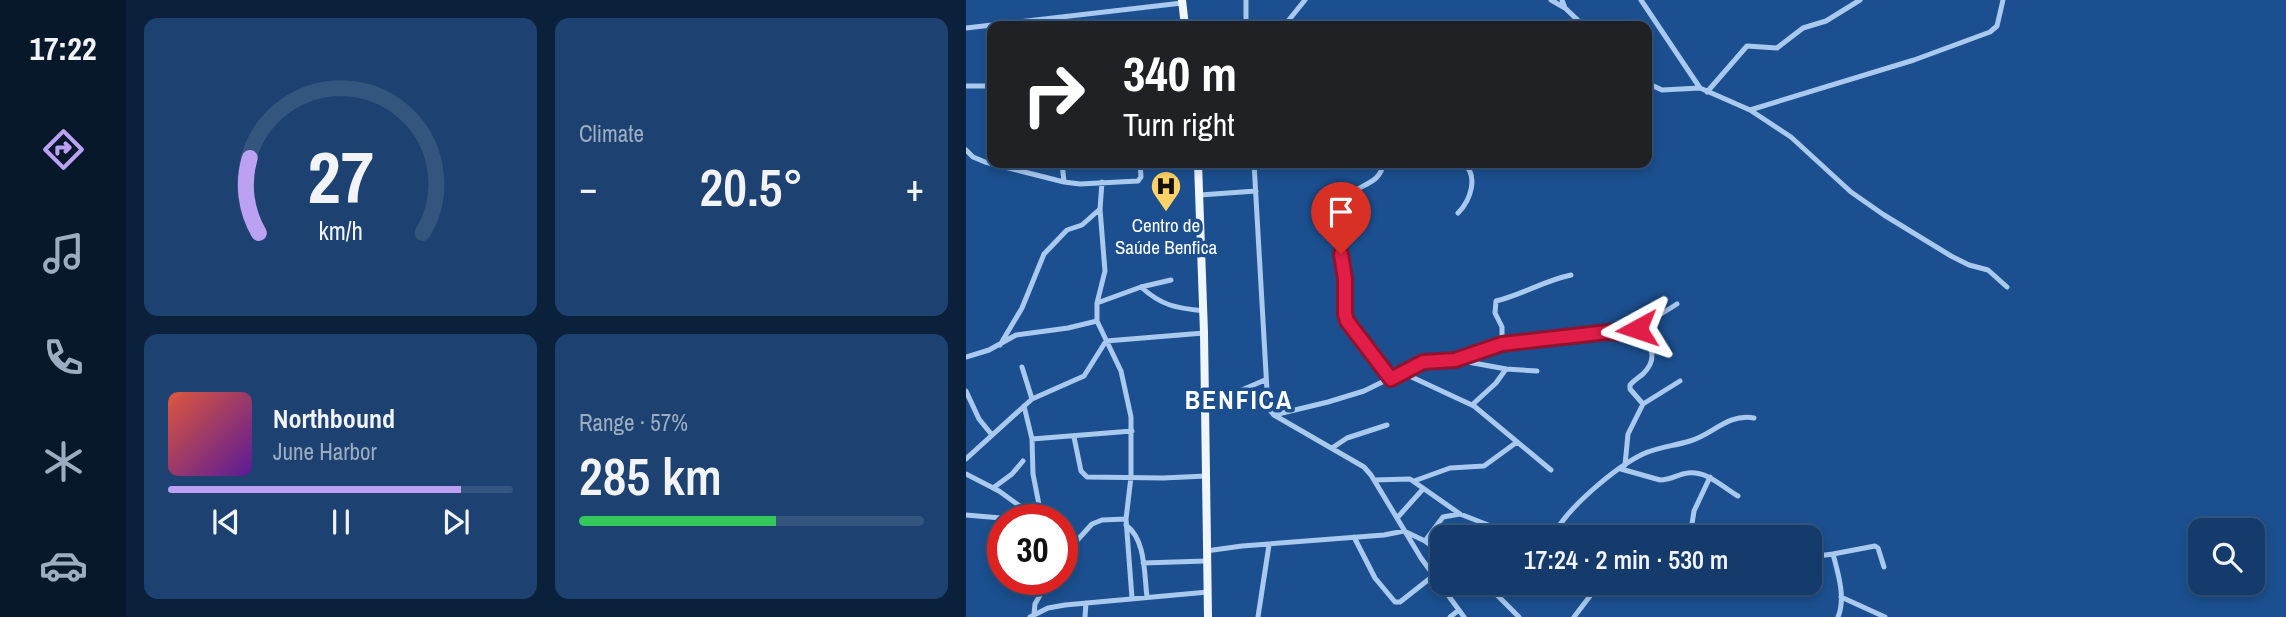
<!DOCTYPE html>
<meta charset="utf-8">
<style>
body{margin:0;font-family:"Archivo Narrow",sans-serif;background:#1d4271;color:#f1f3f6;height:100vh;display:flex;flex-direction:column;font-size:26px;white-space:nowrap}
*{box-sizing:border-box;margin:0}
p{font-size:23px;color:#9dadc1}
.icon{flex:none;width:38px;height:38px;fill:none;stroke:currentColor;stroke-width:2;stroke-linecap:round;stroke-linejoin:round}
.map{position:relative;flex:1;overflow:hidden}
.details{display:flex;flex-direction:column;gap:18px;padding:18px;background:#0b203b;width:840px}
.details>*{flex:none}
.hud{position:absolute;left:21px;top:21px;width:665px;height:147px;border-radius:14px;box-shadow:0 4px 10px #0003,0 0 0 2px #33557e;background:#202124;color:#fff;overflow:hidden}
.fabs{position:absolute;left:1222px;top:518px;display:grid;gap:14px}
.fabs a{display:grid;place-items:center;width:77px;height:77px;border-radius:14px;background:#143b6b;box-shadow:0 4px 10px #0003,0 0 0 2px #33557e;font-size:35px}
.speed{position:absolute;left:21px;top:504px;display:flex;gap:14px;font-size:35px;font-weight:700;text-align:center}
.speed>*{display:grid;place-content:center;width:91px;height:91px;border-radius:50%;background:#143b6b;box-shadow:0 4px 10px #0003,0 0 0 2px #33557e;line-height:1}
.speed .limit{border:10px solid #d22;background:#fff;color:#111}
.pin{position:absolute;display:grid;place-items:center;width:60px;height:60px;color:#fff;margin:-72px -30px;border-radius:50% 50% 50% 0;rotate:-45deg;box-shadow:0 0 7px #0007}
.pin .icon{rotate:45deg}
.me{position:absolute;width:77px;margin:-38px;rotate:265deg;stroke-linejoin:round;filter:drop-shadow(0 0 5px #0008)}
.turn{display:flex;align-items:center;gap:24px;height:147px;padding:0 21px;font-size:32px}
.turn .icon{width:91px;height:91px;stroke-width:2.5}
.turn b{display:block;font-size:49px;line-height:60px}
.big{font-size:52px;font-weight:600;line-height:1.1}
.details .widget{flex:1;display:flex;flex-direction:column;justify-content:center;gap:10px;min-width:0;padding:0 24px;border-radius:14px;background:#1d4271}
.details .dial{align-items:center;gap:0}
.dial svg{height:182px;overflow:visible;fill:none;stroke:#33557e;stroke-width:7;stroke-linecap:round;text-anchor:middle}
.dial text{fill:#f1f3f6;stroke:none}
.song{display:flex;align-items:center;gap:21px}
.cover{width:84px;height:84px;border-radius:10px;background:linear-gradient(135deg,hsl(10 70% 55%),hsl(270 70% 35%))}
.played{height:7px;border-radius:4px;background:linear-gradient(90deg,#bca0f2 85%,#33557e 85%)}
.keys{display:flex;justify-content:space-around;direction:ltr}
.heat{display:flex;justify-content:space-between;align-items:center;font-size:38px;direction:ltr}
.charge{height:10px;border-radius:5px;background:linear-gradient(90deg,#34c759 57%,#33557e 0)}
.details .tiles{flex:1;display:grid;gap:18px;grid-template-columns:repeat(2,1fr)}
.trip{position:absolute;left:464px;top:525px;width:392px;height:70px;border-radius:14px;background:#143b6b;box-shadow:0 4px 10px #0003,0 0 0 2px #33557e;font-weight:600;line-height:70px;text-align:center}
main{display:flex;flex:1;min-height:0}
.tab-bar{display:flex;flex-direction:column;width:126px;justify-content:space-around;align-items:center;background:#08182b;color:#9dadc1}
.tab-bar .icon{width:49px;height:49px}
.tab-bar .on{color:#bca0f2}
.tab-bar b{font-size:32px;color:#f1f3f6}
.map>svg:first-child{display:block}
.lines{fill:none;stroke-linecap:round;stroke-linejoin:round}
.minor{stroke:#a9c9ee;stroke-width:5}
.primary{stroke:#f0f6ff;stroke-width:8}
.route-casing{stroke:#92132f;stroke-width:18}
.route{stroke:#e11d48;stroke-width:12}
.labels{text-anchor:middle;stroke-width:7;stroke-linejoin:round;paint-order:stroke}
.poi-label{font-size:19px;fill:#fff;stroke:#1b4f8f}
.district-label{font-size:26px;font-weight:bold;letter-spacing:2px;fill:#fff;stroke:#1b4f8f}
</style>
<main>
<nav class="tab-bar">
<b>17:22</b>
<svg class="icon on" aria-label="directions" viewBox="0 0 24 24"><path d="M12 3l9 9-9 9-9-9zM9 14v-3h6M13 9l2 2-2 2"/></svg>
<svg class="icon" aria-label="music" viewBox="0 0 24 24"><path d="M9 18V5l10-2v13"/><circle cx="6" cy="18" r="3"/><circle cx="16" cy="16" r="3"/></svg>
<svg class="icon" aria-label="phone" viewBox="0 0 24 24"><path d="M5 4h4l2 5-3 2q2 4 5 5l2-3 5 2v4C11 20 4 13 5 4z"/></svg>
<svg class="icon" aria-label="climate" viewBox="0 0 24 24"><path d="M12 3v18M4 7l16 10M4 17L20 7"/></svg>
<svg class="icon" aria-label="car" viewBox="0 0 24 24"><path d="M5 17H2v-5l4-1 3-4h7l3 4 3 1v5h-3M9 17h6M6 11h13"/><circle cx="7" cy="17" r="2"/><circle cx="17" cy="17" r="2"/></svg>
</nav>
<section class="details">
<div class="tiles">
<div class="widget dial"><svg viewBox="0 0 100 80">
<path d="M14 69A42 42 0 1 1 86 69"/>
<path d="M14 69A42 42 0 0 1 10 36" stroke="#bca0f2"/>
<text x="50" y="56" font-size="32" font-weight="700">27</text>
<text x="50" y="72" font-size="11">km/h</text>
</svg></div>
<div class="widget"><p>Climate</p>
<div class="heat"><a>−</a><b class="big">20.5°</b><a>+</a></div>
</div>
<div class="widget">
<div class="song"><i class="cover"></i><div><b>Northbound</b><p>June Harbor</p></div></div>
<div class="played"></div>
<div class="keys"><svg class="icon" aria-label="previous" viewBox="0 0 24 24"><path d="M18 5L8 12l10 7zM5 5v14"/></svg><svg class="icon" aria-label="pause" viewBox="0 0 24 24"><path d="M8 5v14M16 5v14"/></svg><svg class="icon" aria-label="next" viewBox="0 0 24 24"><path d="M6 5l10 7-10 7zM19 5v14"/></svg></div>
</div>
<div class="widget"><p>Range · 57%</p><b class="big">285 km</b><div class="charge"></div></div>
</div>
</section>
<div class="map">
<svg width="1320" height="617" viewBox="0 0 1320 617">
<rect width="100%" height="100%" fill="#1b4f8f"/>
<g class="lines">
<path class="minor" d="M280,0V26
M585,0L599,8
M596,0L599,8L618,26
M675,0L734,88L784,110L948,60L1024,32L1031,26L1037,0
M318,26L339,0
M0,28L216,3
M681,83L696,90L734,88
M0,86H26
M741,92L781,46L811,48L837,28L860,21L894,0
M784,110L825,137L885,192L918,215L985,256L1003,265L1022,270L1041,287
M0,150L7,157L19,162L98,182
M96,163L98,182L114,184L172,181L175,177L174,163
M288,163L302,408L308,415L398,467L405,475L455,558L498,617
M417,163C415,185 393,183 382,197L375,242L381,321L425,379
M136,182L134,209L139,271L131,303V321L155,371L165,417V477L160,519L166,598
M234,195L290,191
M492,213C505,200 513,175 497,163
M175,287C196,306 210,308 238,311
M131,303L175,287L205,280
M668,334C686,343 693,358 677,374C672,378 668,380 664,385V389L677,404
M536,344V327L529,313L530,301C558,294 577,281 605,275
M34,345L56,308L78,254L101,230L116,225L134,209
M0,357L23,350L50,335L102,328L131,321
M491,360L540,369L571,371
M56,367L66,399
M437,373L508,406L585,470
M0,391L13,419L26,435
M239,403L252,400L299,380
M506,405L530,383L540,369
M58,406L66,439L67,474L76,520
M308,415L362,402L398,391L457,362L489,360L536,344L642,332L668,334L671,329L711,304
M108,437L115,471L121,477L197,478L240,476
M66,439L166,431
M366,448L381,438L421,425
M0,459L66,399L118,376L140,341L238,333
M659,465L662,434L677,404L714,381
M655,469L694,480C705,480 712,474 722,473C742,471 756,487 772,496
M0,474L33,491L73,520
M408,480L444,479L494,514L553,537
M448,481L484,468L518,466L551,442
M27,488L46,474L57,461
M0,515L35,518L65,515
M431,518L457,489
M160,525C180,540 178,573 181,597
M388,537L409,578L429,602H434L467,576
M587,537C598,510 650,467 677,454C692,447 708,446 724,441C746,435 762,413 788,418
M724,537L728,511L744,477
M459,541L477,517L494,514
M240,551L276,546L418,535L438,531L459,541L476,554
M867,554L909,546L912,548L918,567
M96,557L126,524L136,520L160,519
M844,557L867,554C872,573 880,598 872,617
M177,563L240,561
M519,583L553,617
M875,597L919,617
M68,614L69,604L83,579
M64,617L82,608L99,605L242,592
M119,617L120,603
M292,617L303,545
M484,617L493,610
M608,617L634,583"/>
<path class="primary" d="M216,0L219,26
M232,163L238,333L242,617"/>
</g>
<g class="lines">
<g class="route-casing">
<path id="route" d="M375,254L379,279V314L381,321L425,379L457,362L489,360L536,344L642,332L668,334L671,329"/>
</g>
<use href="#route" class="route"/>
</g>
<defs>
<g id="hospital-pin" transform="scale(1.575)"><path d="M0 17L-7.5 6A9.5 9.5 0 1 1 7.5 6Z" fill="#ffd166" stroke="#1b4f8f"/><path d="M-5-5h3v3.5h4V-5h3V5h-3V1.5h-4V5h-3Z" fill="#111"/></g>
</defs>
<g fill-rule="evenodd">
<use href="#hospital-pin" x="200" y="186"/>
</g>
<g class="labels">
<g class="poi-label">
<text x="200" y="232">Centro de<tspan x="200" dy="22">Saúde Benfica</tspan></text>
</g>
<g class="district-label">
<text x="273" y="409">BENFICA</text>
</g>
</g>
</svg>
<div class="fabs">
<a><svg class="icon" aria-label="search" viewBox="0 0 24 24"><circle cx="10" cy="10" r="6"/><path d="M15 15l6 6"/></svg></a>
</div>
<div class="speed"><div class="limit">30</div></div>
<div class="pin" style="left:375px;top:254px;background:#d93025"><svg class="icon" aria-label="arrive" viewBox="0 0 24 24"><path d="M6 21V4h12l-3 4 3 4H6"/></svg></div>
<svg class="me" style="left:671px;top:329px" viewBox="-20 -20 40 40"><path d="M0-17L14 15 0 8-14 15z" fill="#e11d48" stroke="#fff" stroke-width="4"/></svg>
<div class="trip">17:24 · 2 min · 530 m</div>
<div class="hud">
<div class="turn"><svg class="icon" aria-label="right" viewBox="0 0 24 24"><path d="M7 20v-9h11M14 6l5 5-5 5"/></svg><div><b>340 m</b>Turn right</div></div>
</div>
</div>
</main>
